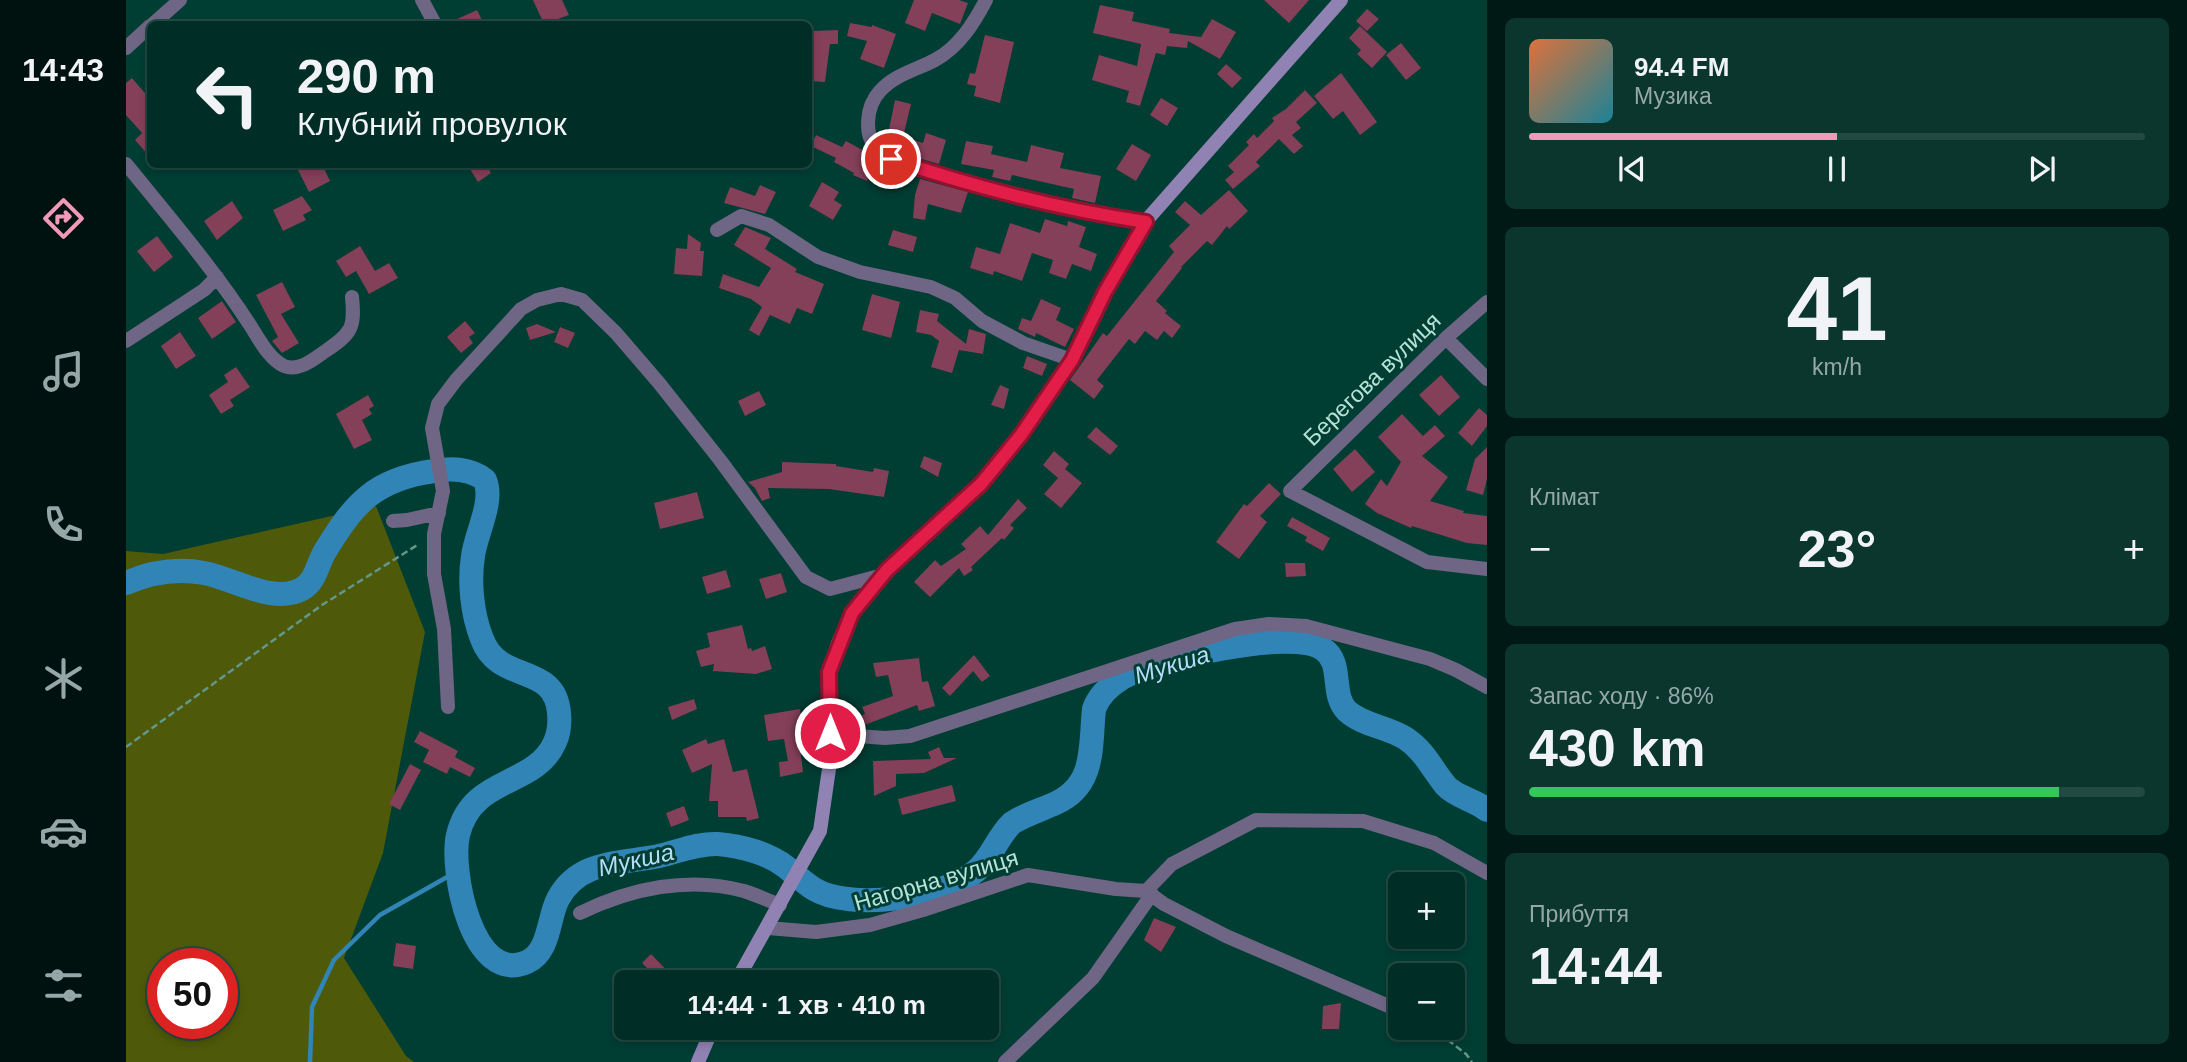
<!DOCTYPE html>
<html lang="uk">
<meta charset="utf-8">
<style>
body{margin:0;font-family:Arial,sans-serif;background:#0a362e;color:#f1f3f6;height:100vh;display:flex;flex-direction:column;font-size:26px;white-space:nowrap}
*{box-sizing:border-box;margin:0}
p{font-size:23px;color:#95a8a7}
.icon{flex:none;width:38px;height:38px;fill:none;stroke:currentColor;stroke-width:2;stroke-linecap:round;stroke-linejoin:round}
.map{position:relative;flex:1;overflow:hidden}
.sheet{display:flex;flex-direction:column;gap:18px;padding:18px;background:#001915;width:700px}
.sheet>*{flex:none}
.hud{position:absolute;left:21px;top:21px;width:665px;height:147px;border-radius:10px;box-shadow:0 4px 10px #0003,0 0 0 2px #224a43;background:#002e26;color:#f1f3f6;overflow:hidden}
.buttons{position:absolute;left:1262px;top:872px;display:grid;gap:14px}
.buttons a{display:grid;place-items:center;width:77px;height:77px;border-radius:10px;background:#002e26;box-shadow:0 4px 10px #0003,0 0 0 2px #224a43;font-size:35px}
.speed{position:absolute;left:21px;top:948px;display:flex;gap:14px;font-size:35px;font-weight:700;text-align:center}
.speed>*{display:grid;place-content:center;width:91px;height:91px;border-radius:50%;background:#002e26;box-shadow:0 4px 10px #0003,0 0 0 2px #224a43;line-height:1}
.speed .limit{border:10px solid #d22;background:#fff;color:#111}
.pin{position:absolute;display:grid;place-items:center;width:60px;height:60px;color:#fff;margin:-30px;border:4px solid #fff;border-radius:50%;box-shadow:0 2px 7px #0007}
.me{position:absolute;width:77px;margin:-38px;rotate:0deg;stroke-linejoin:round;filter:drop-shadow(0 0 5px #0008)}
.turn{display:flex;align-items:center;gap:24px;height:147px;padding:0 35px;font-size:32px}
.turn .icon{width:91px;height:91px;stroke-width:2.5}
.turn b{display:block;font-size:49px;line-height:60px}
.big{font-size:52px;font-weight:700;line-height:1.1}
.sheet .tile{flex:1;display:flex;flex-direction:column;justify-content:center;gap:10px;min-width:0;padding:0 24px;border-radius:10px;background:#0a362e}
.sheet .dial{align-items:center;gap:0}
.dial b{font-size:91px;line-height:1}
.song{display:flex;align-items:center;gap:21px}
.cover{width:84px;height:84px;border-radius:10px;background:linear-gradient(135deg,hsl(20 70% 55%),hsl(190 70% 35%))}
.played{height:7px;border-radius:4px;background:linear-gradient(90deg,#f09ab7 50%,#224a43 50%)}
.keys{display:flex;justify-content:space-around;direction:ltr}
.heat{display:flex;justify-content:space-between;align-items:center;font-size:38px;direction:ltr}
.charge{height:10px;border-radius:5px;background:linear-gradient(90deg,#34c759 86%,#224a43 0)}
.trip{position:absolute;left:488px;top:970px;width:385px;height:70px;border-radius:10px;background:#002e26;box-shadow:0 4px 10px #0003,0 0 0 2px #224a43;font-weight:700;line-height:70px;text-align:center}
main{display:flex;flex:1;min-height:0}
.menu{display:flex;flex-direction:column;width:126px;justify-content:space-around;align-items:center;background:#00120f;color:#95a8a7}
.menu .icon{width:49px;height:49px}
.menu .selected{color:#f09ab7}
.menu b{font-size:32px;color:#f1f3f6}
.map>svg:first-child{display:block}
.green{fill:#4e5909;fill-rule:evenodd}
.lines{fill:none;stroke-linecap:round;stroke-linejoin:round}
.stream{stroke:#3085b6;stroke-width:4.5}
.river{stroke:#3085b6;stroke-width:24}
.building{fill:#843f59}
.path{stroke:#62978c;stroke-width:2.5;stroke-dasharray:7 3.5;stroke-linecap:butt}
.minor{stroke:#6f6685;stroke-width:14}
.secondary{stroke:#9082b3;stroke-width:14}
.route-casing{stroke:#92132f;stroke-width:18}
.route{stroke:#e11d48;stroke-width:12}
.labels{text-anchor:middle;stroke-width:6;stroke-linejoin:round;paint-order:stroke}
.street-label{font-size:23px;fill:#b5e3d7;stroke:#003d33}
.water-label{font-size:24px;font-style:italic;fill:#b6ddf8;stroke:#003d33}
</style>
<main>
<nav class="menu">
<b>14:43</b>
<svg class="icon selected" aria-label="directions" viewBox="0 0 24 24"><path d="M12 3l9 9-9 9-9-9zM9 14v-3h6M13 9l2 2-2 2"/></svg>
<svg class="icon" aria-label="music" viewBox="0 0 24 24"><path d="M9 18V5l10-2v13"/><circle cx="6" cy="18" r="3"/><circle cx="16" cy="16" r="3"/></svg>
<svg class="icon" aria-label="phone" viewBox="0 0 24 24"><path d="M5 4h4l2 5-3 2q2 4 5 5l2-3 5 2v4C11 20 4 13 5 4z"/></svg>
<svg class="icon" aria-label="climate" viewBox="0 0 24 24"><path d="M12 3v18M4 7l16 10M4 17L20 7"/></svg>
<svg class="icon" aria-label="car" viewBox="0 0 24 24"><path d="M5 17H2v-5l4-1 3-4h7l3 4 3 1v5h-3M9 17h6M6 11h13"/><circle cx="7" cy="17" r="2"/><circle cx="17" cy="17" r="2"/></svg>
<svg class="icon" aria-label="filters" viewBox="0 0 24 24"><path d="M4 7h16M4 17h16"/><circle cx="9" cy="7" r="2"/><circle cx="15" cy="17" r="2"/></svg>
</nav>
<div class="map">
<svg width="1361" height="1062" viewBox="0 0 1361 1062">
<rect width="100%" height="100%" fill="#003d33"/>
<path class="green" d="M250,506L299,632L257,853L218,958L280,1056L288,1062H0V551L37,554ZM37,964H96V1024H37Z"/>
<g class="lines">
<path class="stream" d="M184,1062L186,1007L208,960L254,915L330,872"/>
<path class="river" d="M0,583C25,572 51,568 78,573C107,578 147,605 176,589C189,582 191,566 198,553C228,503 249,479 308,471C326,468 344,468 359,480C368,502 350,533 347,556C343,582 346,614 356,639C373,685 429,662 433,713C434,723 433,733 429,742C409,788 346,775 332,835C324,870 346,986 401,962C424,952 422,918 432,899C453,859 496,864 533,856C552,852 571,843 592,844C615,846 642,853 660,867C669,874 678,883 688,889C723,911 819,898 850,871C866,858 871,837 886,823C900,814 915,810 930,803C970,785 964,746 968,709C973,695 983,686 996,678C1029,660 1165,627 1197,649C1218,663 1204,694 1221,711C1236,725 1262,727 1279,738C1298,750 1306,769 1320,786C1330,797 1349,800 1361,810"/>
</g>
<path class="building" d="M407,0H436L443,15L418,24Z
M788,0H833L842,3L834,24L806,13L799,31L779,23Z
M1138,0H1183L1163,23Z
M974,5L1008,12L1006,21L1044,29L1043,33L1075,37L1086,19L1110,32L1094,59L1062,41L1061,48L1041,46L1039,55L1030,53L1014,106L1000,102L1003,91L966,80L973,55L1011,66L1015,44L967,33Z
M1241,9L1253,19L1241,31L1230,21Z
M351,10L358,24H320Z
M724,23L746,27V25L770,34L758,68L734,59L741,41L721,36Z
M1234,26L1261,52L1246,68L1231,54L1235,50L1223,38Z
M712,30V44H704L699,82L682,81V55L687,56V31Z
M859,35L888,42L874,103L848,96L850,86L841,84L844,73L849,74Z
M1275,43L1295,68L1280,80L1260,55Z
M1100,64L1116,78L1106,88L1091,74Z
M1215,73L1251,122L1234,135L1217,111L1207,119L1188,96Z
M6,78L24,99V157L9,140L16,133L0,115V83Z
M1179,90L1191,103L1170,122L1175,128L1166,135L1177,146L1168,154L1153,139L1130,162L1134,166L1107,189L1099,180L1108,172L1102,166L1123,145L1120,142L1128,134L1131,138L1148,121L1146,118L1160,109Z
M1035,98L1052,108L1041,126L1024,115Z
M769,100L785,104L777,137L797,143L800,133L820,140L813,164L785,156L786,154L770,151L760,144Z
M690,135L716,147L720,141L742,153L750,161L741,181L727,175L728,173L708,162L710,158L685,146Z
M840,141L867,146L865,154L901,162L905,145L938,153L934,168L975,176L969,203L946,198L948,189L886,175L884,181L866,177L868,170L835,164Z
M1006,144L1025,155L1010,181L990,169Z
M169,164H196L204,181L183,192Z
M341,164H360L365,173L352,182Z
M794,179L842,192L835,213L802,204L799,220L787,218L789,195Z
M696,182L713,192L708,200L716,205L707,220L683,206Z
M634,185L650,192L639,214L598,203L604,187L629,196Z
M1103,190L1122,211L1103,229L1101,226L1086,245L1081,241L1055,267L1056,268L1030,301L1041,311L1039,313L1055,326L1046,338L1038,331L1031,340L1019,331L1009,344L1003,339L971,380L978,386L968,399L944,380L977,333L981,336L1048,252L1043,246L1064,225L1049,212L1059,201L1075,215Z
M176,196L186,210L177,215L180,220L157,231L147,210Z
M106,201L117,218L91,240L78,221Z
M919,219L941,226L942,221L960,227L953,247L971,254L965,271L946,264L940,279L923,273L927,260L906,253L896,281L868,271L867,275L844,268L850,247L874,254L884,223L914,233Z
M619,227L645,238L639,249L671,269L669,272L698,284L686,314L671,308L664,324L644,315L633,336L623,330L636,307L625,299L593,288L597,274L633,287L645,268L608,245Z
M767,230L791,237L787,252L762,245Z
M562,234L575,243L574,251H578L576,276L548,274L550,248L561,249Z
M31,236L47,257L28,272L11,251Z
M234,246L249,271L263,263L272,278L243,294L230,271L220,277L210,261Z
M156,282L169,307L155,314L173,343L156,353L146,341L152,337L130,295Z
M746,294L774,302L765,338L736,330Z
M915,299L935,308L930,320L948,329L939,347L910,333L909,337L892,329L896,318L905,321Z
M96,301L110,322L86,339L72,318Z
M794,310L813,314L811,321L840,344L843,329L860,334L857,354L833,350L826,373L805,367L813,341L805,335L790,332Z
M339,321L349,333L343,337L347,343L335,353L321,337Z
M411,324L430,332L404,340L400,328Z
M434,327L449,333L442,348L428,342Z
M54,332L70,356L50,369L35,346Z
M901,356L921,364L916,376L897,368Z
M110,367L124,387L104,400L108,406L95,414L83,395L102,382L98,375Z
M1315,375L1334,397L1313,416L1293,395Z
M874,385L883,389L878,409L865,405Z
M633,391L640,405L619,416L612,401Z
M242,395L248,406L243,409L246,414L236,420L246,440L228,449L210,414Z
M1353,408L1361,415V426L1346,446L1332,433Z
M1276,414L1297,436L1309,425L1319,436L1296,456L1322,477L1304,501L1338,511L1337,513L1361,516V545L1341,543L1286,526L1285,528L1251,513L1239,504L1255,479L1261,486L1275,462L1252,437Z
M970,427L992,446L984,455L961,437Z
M1361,447V479L1357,495L1340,490L1349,459Z
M1229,449L1249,472L1226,492L1207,469Z
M928,451L943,464L939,469L956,483L935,508L918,494L932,478L917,465Z
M798,456L816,463L812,477L794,467Z
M656,462L710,464V466L747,472L748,468L763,471L758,497L703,489L642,488L644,498L636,501L629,488L622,482L656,472Z
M1143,483L1155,494L1134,516L1141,522L1113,559L1090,542L1118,504L1121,506Z
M571,492L578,518L534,529L528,503Z
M892,499L901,508L884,525L888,528L878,540L876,538L845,567L847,570L838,576L833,568L804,597L788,582L809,560L815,566L840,549L835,544L854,526L862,535Z
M1166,517L1204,538L1197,551L1179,541L1181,537L1161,526Z
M1159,563H1179L1180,576L1160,577Z
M600,570L605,587L581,594L576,577Z
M655,573L661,592L640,599L633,579Z
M616,625L622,649L625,648L626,651L639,646L646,669L630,674L587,671L588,664L575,667L570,651L584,647L581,633Z
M848,655L864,676L856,682L847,671L824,696L816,688Z
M793,658L796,682L802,681L809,706L793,711L791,705L736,726L732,717L739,714L736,707L767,696L762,675L750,677L747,663Z
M568,699L571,709L546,720L542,707Z
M674,709L678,738L673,739L677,772L654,777L653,762L662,761L658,739L642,741L638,715Z
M294,731L332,751L329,757L349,768L344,777L324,767L321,774L297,762L303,750L288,742Z
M580,739L582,744L598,739L607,772L621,769L633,818L621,821L620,817H592V801H583L586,764L566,773L556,750Z
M813,747L818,758H831L798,773L770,774V786L748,796L747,761L805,759L802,752Z
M284,764L295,770L274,810L263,804Z
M826,785L830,801L776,815L772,799Z
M558,806L563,820L545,827L540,813Z
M1028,918L1050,927L1035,952L1018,940Z
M270,943L290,946L287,969L267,966Z
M525,954L552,982H512L523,970L516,963Z
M1215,1003L1213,1029H1196L1197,1006Z"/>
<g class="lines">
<path class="path" d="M0,747L196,605L293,544
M1305,1027L1340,1054L1346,1062"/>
<path class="minor" d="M296,0L309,24
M860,0C848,23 833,47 809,60C790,70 768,75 754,91C740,106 737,136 752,150C770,166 800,170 822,176C888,195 952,211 1019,222
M27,24L54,0
M0,48L24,26
M0,164C43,217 87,268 124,325C133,339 143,359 158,366C174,372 189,358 201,350C226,333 229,327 226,297
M591,230L615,216L643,225L692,257L734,272L805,287L829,298L856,321L897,343L946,360
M1361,302L1320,338L1164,491L1301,562L1361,569
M1320,338L1361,379
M0,341L78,290L91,277
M267,521L281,520L313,513
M322,707L318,629L308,574V534L317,491L306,428L312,404L330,380L395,309L411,300L435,294L456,300L490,333L533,383L594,460L680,577L704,589L757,575
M704,734L759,738L784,736L1109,629L1143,624L1180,626L1304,659L1330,670L1361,687
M1020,891L1038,904L1100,936L1274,1011
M454,913C505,888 563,876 618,891C630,895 642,900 654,905
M642,928L690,932L744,925L797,910L902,875L990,889L1020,891L1046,864L1130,820L1237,821L1308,843L1361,873
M879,1062L967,978L1026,894"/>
<path class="secondary" d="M610,982L694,831L704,762L703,672L712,643L726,613L761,570L855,484L895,435L946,360L980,292L1019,222L1215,0
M572,1062L587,1027"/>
</g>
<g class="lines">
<g class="route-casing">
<path id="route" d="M704,733L703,672L726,613L761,570L855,484L895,435L946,360L979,292L1020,222C933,209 848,187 765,159"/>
</g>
<use href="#route" class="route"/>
</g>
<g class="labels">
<g class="street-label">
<text transform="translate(1246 379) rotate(-44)" y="8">Берегова вулиця</text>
<text transform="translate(810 880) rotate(-16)" y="8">Нагорна вулиця</text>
</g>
<g class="water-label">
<text transform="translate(1046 665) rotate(-17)" y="8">Мукша</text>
<text transform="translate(510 860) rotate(-13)" y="8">Мукша</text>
</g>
</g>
</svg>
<div class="buttons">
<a>+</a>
<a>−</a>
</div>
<div class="speed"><div class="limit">50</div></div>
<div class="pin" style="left:765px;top:159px;background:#d93025"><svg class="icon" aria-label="arrive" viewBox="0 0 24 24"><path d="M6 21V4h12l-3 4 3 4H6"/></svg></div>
<svg class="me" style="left:704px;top:733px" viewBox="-20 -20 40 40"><circle r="17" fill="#e11d48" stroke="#fff" stroke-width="3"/><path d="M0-11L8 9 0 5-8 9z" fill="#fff"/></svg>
<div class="trip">14:44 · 1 хв · 410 m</div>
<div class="hud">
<div class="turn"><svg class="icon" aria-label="left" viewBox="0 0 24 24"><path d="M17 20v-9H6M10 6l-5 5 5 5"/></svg><div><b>290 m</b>Клубний провулок</div></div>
</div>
</div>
<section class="sheet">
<div class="tile">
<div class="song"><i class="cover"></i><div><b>94.4 FM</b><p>Музика</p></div></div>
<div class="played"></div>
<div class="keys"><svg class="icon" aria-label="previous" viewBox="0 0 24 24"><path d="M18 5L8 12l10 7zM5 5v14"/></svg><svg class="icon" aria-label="pause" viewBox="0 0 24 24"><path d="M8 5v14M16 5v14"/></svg><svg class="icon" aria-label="next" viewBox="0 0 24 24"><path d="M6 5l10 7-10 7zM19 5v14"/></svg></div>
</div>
<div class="tile dial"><b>41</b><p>km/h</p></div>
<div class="tile"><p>Клімат</p>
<div class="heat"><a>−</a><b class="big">23°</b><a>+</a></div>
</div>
<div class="tile"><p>Запас ходу · 86%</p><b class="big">430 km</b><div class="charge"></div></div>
<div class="tile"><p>Прибуття</p><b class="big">14:44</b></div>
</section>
</main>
